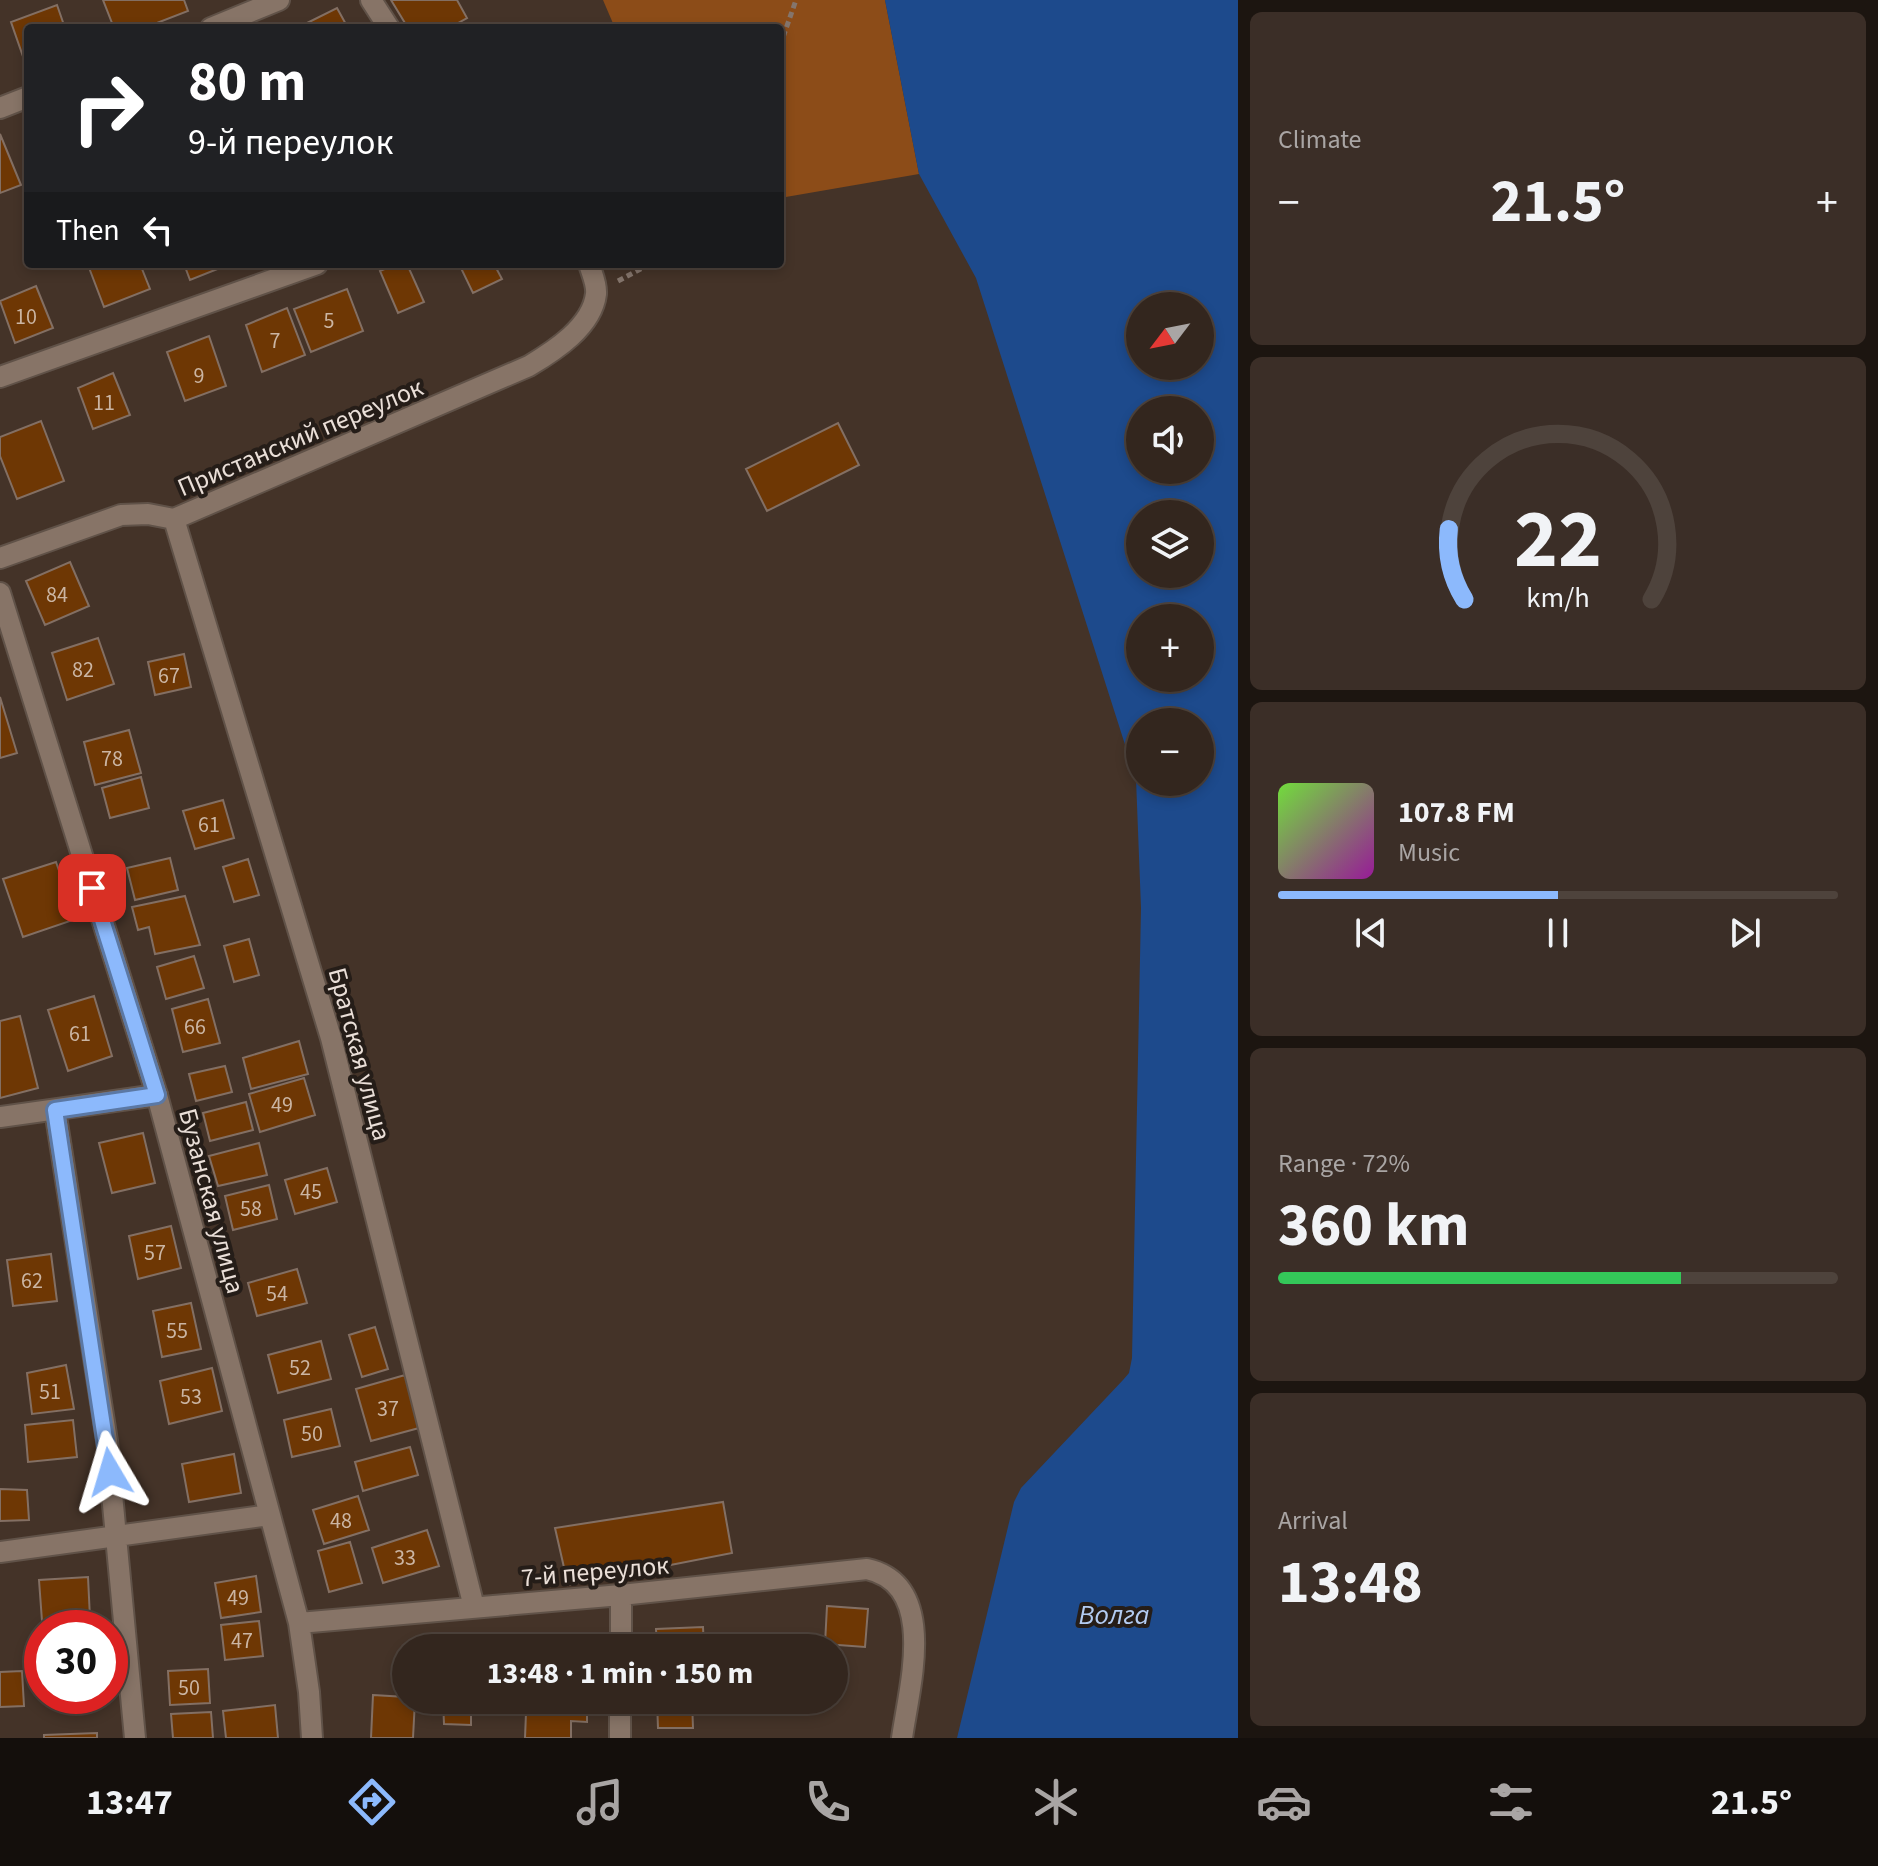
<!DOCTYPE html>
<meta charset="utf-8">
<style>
body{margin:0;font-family:"Source Sans 3",sans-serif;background:#3b2e27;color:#f1f3f6;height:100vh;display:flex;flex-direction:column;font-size:30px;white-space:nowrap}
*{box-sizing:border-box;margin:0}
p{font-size:26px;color:#a9a5a4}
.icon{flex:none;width:44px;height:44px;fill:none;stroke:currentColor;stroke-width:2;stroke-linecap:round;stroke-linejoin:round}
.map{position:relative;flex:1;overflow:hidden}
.sheet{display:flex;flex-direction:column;gap:12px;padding:12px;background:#1c1510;width:640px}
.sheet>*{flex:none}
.guide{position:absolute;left:24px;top:24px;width:760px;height:244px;border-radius:8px;box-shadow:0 4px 12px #0003,0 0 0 2px #4e433c;background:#202124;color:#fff;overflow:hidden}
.needle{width:52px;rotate:238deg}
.buttons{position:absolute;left:1126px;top:292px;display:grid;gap:16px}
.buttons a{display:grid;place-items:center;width:88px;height:88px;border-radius:50%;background:#33261e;box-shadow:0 4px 12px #0003,0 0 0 2px #4e433c;font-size:40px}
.speed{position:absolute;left:24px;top:1610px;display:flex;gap:16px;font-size:40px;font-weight:700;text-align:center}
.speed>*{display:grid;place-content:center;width:104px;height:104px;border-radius:50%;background:#33261e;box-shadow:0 4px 12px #0003,0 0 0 2px #4e433c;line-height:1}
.speed .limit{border:12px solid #d22;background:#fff;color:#111}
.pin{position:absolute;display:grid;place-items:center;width:68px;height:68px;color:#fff;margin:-34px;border-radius:16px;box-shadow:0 4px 12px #0006}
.me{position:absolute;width:88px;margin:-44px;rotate:353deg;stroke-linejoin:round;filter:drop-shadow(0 0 6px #0008)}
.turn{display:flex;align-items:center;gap:28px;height:168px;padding:0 32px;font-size:36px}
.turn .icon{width:104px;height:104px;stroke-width:2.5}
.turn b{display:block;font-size:56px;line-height:68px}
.then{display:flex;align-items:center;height:76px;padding:0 32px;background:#0003;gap:16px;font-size:30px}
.big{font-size:60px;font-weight:700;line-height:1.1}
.sheet .tile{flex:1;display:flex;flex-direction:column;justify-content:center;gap:12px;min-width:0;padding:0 28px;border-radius:12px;background:#3b2e27}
.sheet .dial{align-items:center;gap:0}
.dial svg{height:208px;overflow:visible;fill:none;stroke:#4e433c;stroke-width:7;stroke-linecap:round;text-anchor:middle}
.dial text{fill:#f1f3f6;stroke:none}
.song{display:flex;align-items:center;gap:24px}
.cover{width:96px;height:96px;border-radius:12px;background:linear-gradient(135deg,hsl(100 70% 55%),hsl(300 70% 35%))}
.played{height:8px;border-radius:4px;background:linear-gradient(90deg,#8cb9fc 50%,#4e433c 50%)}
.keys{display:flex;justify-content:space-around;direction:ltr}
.heat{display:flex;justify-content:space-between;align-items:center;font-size:44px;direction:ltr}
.charge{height:12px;border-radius:6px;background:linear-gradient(90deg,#34c759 72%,#4e433c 0)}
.trip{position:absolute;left:392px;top:1634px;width:456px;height:80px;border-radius:40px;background:#33261e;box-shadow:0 4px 12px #0003,0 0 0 2px #4e433c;font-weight:700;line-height:80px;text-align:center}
.menu{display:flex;height:128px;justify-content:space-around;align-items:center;background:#140f0c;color:#a9a5a4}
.menu .icon{width:56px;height:56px}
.menu .current{color:#8cb9fc}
.menu b{font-size:36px;color:#f1f3f6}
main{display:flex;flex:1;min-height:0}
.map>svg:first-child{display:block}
.green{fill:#8c4c18}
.water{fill:#1d4a8c;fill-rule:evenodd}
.building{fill:#6e3704;stroke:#836f63;stroke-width:2}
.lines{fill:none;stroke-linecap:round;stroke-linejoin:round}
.minor-casing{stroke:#605248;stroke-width:24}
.tertiary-casing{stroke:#605248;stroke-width:24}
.path{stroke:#84756c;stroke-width:5;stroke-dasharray:6 4;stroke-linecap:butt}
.minor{stroke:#877467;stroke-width:20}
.tertiary{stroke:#877467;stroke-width:20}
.route-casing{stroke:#5b78a4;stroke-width:20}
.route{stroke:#8cb9fc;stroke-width:14}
.labels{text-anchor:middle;stroke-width:8;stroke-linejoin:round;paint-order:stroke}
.number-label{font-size:22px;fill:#cbb5a3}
.street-label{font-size:26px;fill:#eadfd8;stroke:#251d18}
.water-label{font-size:28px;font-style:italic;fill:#b3ccf2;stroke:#251d18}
</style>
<main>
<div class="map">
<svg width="1238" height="1738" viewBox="0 0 1238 1738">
<rect width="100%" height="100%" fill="#443328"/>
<path class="green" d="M603,0H885L919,174L780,198V28H615Z"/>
<path class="water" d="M885,0H1238V1738H957L1014,1502L1021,1488L1123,1380L1129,1373L1132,1358L1141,908L1136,779L976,278L919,174ZM1140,306H1200V366H1140ZM1140,410H1200V470H1140ZM1140,514H1200V574H1140ZM1140,618H1200V678H1140ZM1140,722H1200V782H1140Z"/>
<path class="building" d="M103,0H184L188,11L144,28H114Z
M391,0H457L467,18L449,28H408Z
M57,5L65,28H28L27,68L11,22Z
M337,8L348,28H297Z
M0,134L21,185L0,193Z
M92,264H140L150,289L104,307L88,265Z
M184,264H230L190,280Z
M396,264H407L424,302L398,313L380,271Z
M459,264H494L502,279L473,293Z
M36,286L53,328L15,343L0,301Z
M347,289L363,331L311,352L294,309Z
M287,308L305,355L262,372L246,325Z
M209,336L226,386L185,401L167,352Z
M113,373L130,415L93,429L78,388Z
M41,421L64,481L17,499L0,456V437Z
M838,423L859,465L767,511L746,469Z
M70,562L89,606L45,625L26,581Z
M98,638L114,684L67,700L52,653Z
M184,654L191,687L155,695L148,662Z
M0,697L17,753L0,758Z
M129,730L141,773L95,785L84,742Z
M141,777L149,808L110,818L102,788Z
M223,800L234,838L195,849L183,811Z
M170,858L178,890L135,900L127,868Z
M248,859L259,895L234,902L223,867Z
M56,862L76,919L23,937L3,879Z
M185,896L200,945L155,954L149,927L138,930L132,907Z
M249,939L259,975L234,982L224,946Z
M194,956L204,988L166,999L157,967Z
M94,996L112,1056L68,1071L48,1010Z
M208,999L220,1043L183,1052L172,1009Z
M20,1016L38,1088L0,1098V1021Z
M299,1041L308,1074L251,1089L243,1058Z
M225,1066L232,1092L196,1101L189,1074Z
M304,1078L315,1115L260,1132L249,1094Z
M246,1102L253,1130L210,1141L203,1113Z
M143,1133L155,1183L112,1193L99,1143Z
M259,1143L267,1175L218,1186L209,1156Z
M327,1168L337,1202L295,1214L285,1180Z
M269,1185L277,1219L233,1230L225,1196Z
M171,1226L181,1268L138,1279L129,1236Z
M51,1254L57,1301L13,1306L7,1260Z
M297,1269L307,1303L257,1316L248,1283Z
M191,1303L201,1349L162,1357L153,1311Z
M375,1327L388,1369L362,1377L349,1335Z
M321,1341L331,1379L278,1393L268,1355Z
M66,1365L74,1409L32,1414L27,1373Z
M212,1368L222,1411L169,1424L160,1381Z
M405,1375L419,1428L371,1441L356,1389Z
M331,1409L340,1446L292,1457L284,1420Z
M73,1420L77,1457L28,1462L25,1425Z
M410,1447L418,1475L363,1491L355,1462Z
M234,1454L241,1493L189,1502L182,1464Z
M0,1489L27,1490L29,1520L0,1521Z
M358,1496L369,1530L324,1544L313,1510Z
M723,1502L732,1553L568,1585L555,1528Z
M427,1530L439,1566L383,1583L372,1548Z
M350,1542L362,1583L329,1592L318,1551Z
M256,1576L261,1612L221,1618L215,1583Z
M88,1577L90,1618L42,1621L39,1580Z
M827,1606L868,1609L865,1647L825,1644Z
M259,1621L263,1656L225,1660L221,1625Z
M703,1627L704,1648H657L656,1629Z
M520,1641H569V1648H520Z
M208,1669L210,1703L170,1705L168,1671Z
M22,1671L24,1706L0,1707V1672Z
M373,1695L406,1697V1700H415L413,1738H371Z
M46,1696H95L96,1700L47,1703Z
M443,1700H471V1725L444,1724Z
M557,1700H587V1722L571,1721V1738H525L526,1713H557Z
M657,1700H692L693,1728H658Z
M275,1705L278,1738H226L223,1711Z
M211,1712L213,1738H173L171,1714Z
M97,1733V1738H44V1735Z"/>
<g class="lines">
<g class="minor-casing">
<path id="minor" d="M371,0L389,28
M211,28L279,0
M0,108L28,97
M0,377L317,264
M174,519L331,1038L474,1607
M0,558L121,515L148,514L174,519L529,366C554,351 592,327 596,294C597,284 592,274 589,264
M0,593L157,1095L299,1623L309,1692L312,1738
M55,1110L107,1441L135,1738
M0,1552L269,1515
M299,1623L621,1595L867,1569C939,1585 909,1687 902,1738
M621,1648V1595
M620,1738V1700"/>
</g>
<g class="tertiary-casing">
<path id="tertiary" d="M0,1117L157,1095"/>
</g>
<path class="path" d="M780,46L796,0
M618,281L650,264"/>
<use href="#minor" class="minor"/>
<use href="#tertiary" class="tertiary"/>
</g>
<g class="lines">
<g class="route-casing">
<path id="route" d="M92,888L157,1095L55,1110L110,1472"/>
</g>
<use href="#route" class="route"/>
</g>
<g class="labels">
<g class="number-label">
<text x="26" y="324">10</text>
<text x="329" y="328">5</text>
<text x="275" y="348">7</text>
<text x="199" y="383">9</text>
<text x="104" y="410">11</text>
<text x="57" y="602">84</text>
<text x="83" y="677">82</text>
<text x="169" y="683">67</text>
<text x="112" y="766">78</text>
<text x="209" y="832">61</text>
<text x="195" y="1034">66</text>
<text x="80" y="1041">61</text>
<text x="282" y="1112">49</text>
<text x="311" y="1199">45</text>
<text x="251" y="1216">58</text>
<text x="155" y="1260">57</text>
<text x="32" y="1288">62</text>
<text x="277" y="1301">54</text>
<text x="177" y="1338">55</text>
<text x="300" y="1375">52</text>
<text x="50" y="1399">51</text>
<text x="191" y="1404">53</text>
<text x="388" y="1416">37</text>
<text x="312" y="1441">50</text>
<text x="341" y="1528">48</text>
<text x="405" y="1565">33</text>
<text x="238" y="1605">49</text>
<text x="242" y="1648">47</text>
<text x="189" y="1695">50</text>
</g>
<g class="street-label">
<text transform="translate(300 437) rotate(-23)" y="9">Пристанский переулок</text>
<text transform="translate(360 1054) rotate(75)" y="9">Братская улица</text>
<text transform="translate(212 1201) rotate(75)" y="9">Бузанская улица</text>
<text transform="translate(595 1571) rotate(-5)" y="9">7-й переулок</text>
</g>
<g class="water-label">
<text x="1114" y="1624">Волга</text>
</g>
</g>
</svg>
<div class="buttons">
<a><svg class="needle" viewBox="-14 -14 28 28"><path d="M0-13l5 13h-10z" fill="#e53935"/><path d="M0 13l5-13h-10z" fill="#a9a5a4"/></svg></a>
<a><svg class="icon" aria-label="sound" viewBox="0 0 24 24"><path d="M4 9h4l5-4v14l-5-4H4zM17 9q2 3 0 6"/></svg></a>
<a><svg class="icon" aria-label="layers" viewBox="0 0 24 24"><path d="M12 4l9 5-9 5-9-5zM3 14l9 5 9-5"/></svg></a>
<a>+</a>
<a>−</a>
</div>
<div class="speed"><div class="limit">30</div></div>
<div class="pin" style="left:92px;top:888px;background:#d93025"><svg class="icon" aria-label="arrive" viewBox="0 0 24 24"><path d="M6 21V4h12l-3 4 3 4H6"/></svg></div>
<svg class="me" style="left:110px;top:1472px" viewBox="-20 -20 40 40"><path d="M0-17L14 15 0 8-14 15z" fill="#8cb9fc" stroke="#fff" stroke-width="4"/></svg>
<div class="trip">13:48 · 1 min · 150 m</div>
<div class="guide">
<div class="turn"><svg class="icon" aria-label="right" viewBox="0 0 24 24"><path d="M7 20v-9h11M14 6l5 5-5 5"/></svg><div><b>80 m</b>9-й переулок</div></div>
<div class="then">Then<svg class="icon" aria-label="left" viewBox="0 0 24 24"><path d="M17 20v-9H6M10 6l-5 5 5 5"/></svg></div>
</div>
</div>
<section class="sheet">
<div class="tile"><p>Climate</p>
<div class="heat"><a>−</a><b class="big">21.5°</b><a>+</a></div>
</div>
<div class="tile dial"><svg viewBox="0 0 100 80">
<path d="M14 69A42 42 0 1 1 86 69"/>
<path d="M14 69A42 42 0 0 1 8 42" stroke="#8cb9fc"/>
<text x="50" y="56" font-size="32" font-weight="700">22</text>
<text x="50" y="72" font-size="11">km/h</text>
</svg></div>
<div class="tile">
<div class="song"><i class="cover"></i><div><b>107.8 FM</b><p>Music</p></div></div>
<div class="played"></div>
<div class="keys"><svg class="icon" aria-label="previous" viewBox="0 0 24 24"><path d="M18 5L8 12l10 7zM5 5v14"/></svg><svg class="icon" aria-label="pause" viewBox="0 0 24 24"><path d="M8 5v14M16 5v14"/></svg><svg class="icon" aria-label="next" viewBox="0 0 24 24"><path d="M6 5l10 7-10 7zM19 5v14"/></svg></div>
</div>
<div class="tile"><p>Range · 72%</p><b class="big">360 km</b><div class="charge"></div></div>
<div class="tile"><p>Arrival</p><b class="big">13:48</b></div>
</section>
</main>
<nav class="menu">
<b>13:47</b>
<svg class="icon current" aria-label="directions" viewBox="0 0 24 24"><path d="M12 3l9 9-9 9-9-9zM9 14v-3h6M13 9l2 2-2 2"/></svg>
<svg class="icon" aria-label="music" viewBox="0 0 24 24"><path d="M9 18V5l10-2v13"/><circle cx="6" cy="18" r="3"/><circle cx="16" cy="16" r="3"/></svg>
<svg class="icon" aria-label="phone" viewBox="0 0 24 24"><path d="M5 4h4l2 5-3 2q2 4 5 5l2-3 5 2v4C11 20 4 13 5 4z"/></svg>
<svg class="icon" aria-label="climate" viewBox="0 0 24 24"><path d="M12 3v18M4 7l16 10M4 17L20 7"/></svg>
<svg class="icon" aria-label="car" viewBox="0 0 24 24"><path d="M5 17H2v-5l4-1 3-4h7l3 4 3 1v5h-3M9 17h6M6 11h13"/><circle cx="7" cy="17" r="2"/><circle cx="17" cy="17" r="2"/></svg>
<svg class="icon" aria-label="filters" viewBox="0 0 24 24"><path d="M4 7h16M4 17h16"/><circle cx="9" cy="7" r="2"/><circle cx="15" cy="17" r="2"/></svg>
<b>21.5°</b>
</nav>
